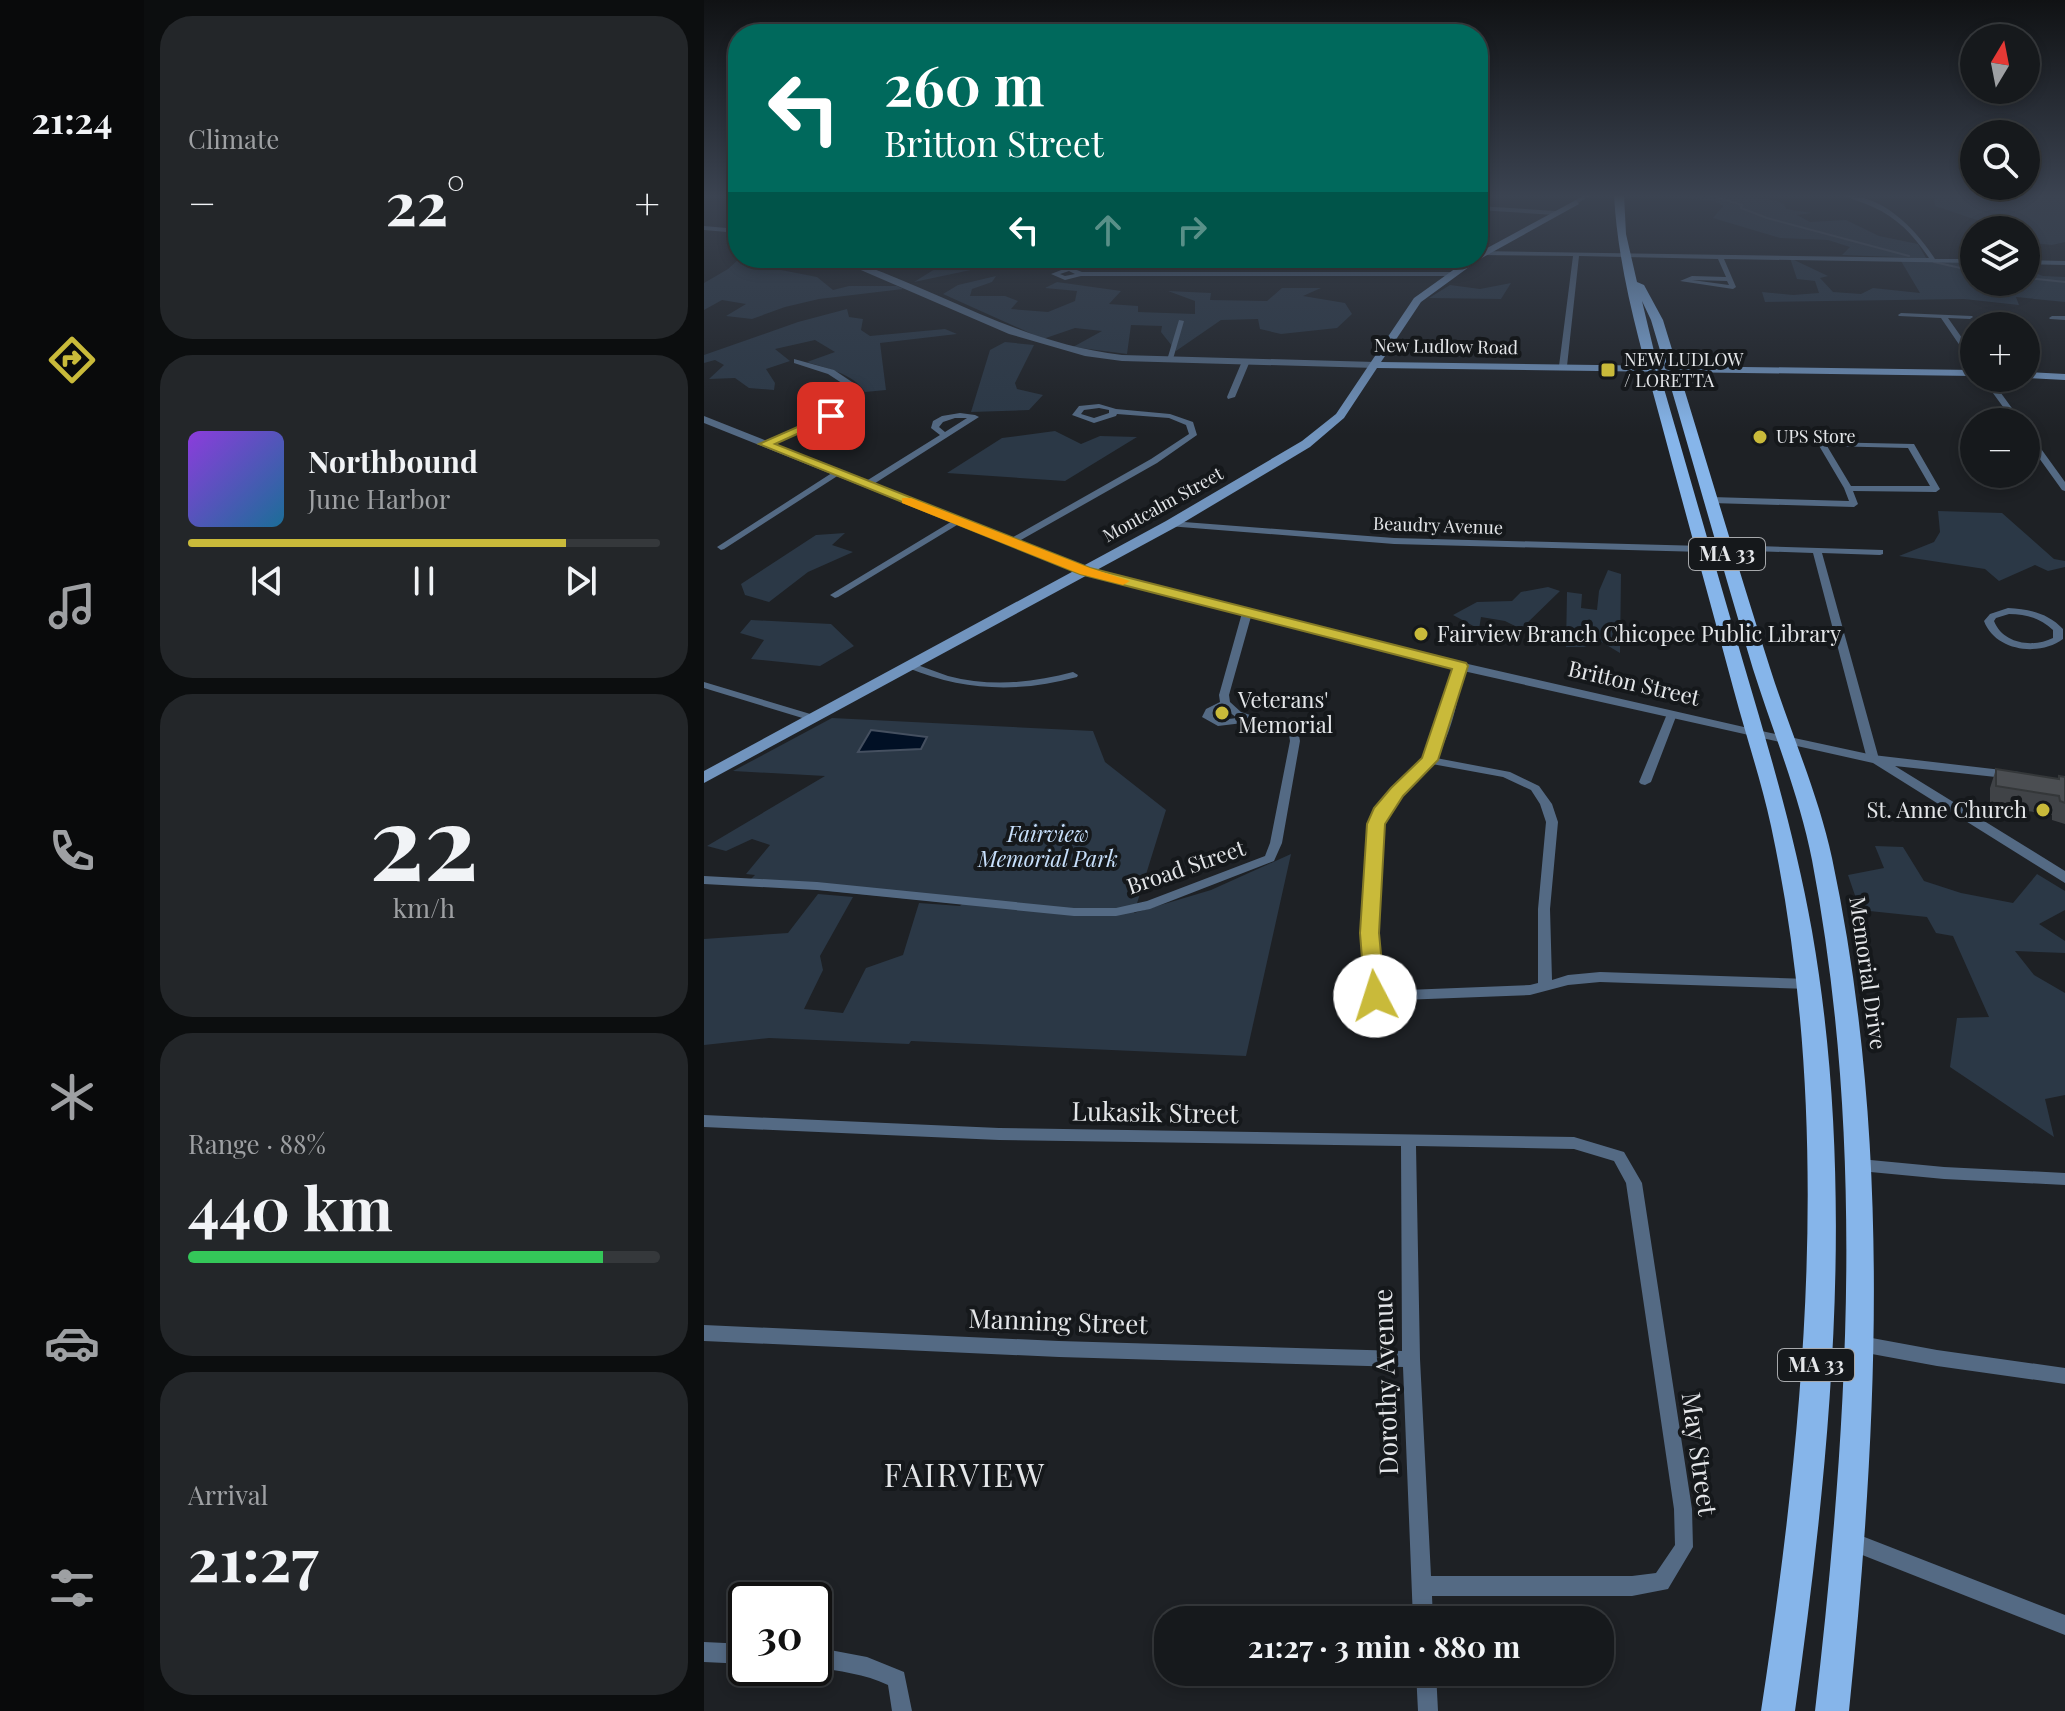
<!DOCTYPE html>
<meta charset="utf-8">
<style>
body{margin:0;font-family:"Playfair Display",serif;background:#232629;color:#f1f3f6;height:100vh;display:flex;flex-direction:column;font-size:30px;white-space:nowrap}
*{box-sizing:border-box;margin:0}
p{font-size:26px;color:#9ea0a3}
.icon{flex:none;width:44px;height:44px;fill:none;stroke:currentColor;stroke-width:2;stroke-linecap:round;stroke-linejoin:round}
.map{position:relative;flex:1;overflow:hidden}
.panel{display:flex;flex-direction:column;gap:16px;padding:16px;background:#0c0e0f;width:560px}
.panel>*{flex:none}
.hud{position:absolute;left:24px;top:24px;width:760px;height:244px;border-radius:32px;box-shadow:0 4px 12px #0003,0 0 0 2px #35383b;background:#00695c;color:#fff;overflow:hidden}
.needle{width:52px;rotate:10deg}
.tools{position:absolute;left:1256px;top:24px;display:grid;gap:16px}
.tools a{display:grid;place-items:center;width:80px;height:80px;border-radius:50%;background:#16191c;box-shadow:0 4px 12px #0003,0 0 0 2px #35383b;font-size:40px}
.speed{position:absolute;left:24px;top:1582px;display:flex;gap:16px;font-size:40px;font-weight:700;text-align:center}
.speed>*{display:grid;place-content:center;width:104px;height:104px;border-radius:50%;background:#16191c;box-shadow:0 4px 12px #0003,0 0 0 2px #35383b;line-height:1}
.speed .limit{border:4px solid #111;border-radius:12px;background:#fff;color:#111}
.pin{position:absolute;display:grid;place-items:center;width:68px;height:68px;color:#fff;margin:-34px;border-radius:16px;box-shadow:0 4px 12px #0006}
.me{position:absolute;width:88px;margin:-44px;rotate:355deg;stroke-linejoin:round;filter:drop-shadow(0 0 6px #0008)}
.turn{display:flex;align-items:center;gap:28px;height:168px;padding:0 24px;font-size:36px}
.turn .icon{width:104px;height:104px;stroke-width:2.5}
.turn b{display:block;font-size:56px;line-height:68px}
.lanes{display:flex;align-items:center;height:76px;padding:0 24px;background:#0003;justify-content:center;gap:40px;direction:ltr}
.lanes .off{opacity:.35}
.big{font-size:60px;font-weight:700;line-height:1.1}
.panel .widget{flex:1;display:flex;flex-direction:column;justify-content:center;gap:12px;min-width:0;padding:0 28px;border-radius:32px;background:#232629}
.panel .dial{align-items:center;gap:0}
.dial b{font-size:104px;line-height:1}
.song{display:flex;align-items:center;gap:24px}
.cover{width:96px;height:96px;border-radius:12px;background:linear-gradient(135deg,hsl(270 70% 55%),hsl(200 70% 35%))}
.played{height:8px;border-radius:4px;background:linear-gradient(90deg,#c9ba3a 80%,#35383b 80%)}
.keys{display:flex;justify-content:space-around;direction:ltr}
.heat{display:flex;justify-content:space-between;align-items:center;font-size:44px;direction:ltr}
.charge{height:12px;border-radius:6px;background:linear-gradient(90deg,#34c759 88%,#35383b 0)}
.trip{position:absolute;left:450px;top:1606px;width:460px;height:80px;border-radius:32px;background:#16191c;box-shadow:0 4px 12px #0003,0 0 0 2px #35383b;font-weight:700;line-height:80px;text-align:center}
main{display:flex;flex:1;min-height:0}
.dock{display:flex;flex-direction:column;width:144px;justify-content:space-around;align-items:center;background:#090a0b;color:#9ea0a3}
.dock .icon{width:56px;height:56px}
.dock .on{color:#c9ba3a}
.dock b{font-size:36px;color:#f1f3f6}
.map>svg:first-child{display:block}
.green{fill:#2b3846}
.water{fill:#011025;stroke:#455060;stroke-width:2}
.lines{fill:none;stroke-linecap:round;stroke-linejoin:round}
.stream{stroke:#455060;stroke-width:2}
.minor{fill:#546a84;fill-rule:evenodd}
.tertiary{fill:#546a84;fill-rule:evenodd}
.secondary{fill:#7194be;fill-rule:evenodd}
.primary{fill:#86b5ea;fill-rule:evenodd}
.wall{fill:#404347}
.building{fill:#4b4e52;stroke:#343739;stroke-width:2}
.route{fill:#c9ba3a;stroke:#837926;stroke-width:2}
.slow{fill:#f59e0b}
.poi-dot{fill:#c9ba3a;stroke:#15181b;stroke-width:3}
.labels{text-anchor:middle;stroke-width:8;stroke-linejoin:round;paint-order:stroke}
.far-street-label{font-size:18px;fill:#e4e6e9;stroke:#15181b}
.far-poi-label{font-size:18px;fill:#e4e6e9;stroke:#15181b;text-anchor:start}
.shield{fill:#15181b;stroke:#a6a8ab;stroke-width:2}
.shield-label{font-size:20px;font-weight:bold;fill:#e4e6e9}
.poi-label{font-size:22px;fill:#e4e6e9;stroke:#15181b;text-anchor:start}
.street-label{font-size:22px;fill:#e4e6e9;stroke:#15181b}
.park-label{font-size:22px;font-style:italic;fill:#c8e0fc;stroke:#15181b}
.near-street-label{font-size:26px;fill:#e4e6e9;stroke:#15181b}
.near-quarter-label{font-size:32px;letter-spacing:2px;fill:#e4e6e9;stroke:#15181b}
</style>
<main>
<nav class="dock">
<b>21:24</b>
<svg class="icon on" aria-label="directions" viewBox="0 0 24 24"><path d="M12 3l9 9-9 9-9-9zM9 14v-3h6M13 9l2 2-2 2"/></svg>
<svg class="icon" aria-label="music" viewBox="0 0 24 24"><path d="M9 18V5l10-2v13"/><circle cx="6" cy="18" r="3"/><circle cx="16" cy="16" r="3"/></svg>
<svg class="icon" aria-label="phone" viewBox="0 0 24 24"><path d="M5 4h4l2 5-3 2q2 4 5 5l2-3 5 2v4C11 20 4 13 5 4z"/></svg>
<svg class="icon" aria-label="climate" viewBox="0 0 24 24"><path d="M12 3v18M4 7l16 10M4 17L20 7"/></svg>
<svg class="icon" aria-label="car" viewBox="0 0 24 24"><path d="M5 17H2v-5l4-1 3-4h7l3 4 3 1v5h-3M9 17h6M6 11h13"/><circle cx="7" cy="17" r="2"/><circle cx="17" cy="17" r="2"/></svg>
<svg class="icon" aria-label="filters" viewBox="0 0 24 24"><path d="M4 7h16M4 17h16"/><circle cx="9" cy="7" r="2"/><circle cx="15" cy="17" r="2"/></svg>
</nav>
<section class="panel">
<div class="widget"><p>Climate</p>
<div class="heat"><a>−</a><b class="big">22°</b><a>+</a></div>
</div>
<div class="widget">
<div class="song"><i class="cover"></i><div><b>Northbound</b><p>June Harbor</p></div></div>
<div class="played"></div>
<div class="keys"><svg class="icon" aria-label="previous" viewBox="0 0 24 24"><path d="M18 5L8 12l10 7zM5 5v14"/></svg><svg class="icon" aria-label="pause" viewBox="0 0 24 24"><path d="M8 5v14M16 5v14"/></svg><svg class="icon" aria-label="next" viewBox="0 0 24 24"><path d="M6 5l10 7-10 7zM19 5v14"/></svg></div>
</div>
<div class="widget dial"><b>22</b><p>km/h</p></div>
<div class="widget"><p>Range · 88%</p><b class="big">440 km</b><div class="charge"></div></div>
<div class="widget"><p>Arrival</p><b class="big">21:27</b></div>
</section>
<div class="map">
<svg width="1361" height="1711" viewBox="0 0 1361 1711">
<rect width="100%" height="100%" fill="#1e2125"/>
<path class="green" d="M983,195H1045C1057,200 1068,198 1080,204L1082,209L1108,213L1093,215L1106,222L1142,220L1175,236L1214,244L1222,258L1138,255L1146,247L1124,240L1076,238L1009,218L1019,206L1009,200L966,198Z
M1222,195H1361V242L1348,245L1322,242V230H1287L1291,222L1276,221L1231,206L1230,198Z
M36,258H66L73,263L66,266L72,269L113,277L129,290L145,286H193L199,289L115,299L81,307L48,319L22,316L42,304L18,300L0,310V283L24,269Z
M248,258H324L210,282L231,269L221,265Z
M1086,258L1124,276L1116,278L1129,292L1157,294L1169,288L1216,293L1197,261L1270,262V282H1322V270L1339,276L1361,277V302L1312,297L1315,305L1260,299L1061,302L1058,292L1089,295L1115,293L1111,281L1093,279Z
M292,276L288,282L268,289L266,296H301L314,301L307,309L344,312L371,301L373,291L341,288L353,282L417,291L405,304L434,306V312L491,314V301L464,291L507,293L506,300L563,301L578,288H617L599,296L641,303L648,314L633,328L577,334L556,329L554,319L517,320L472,351L457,332L458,326L427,325L423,354L369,347L398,331L371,328L339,339L239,294L254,285Z
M807,283L797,299L725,298L746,285L776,289Z
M143,309L145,317L159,319L157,330L166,336L241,329L253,334L176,343L182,390L161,392C150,374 122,368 103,362L131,352L111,340L71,349L86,361L62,369L71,383L70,390L45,388L31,378L5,379L20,365L11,360L0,363V355L94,322Z
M301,342L330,345L311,383L313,389L339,395L325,410L267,412L286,350Z
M351,431L377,444L396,436L433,437L361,481L243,473L298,438Z
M1234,511L1298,513L1350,559L1361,561V567L1344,571L1331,565L1295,581L1281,569L1195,556L1230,542L1236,532Z
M141,533L128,545L149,552L104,572L65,602L41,595L37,584L112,535Z
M904,570L917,574L916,653L896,641L880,647H862L863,592L878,594L877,608L893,610L895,591Z
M844,587L856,591L817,629L801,621L777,617L775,629L749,615L773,602L808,601L817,592Z
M47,620L127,624L150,646L116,666L47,659L60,640L36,633Z
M128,718L389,731L401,762L462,810L430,913L507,890L587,854L542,1056L207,1041L205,1044L65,1038L0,1045V939L84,933L114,894L149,897L116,956L119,970L100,1009L139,1013L162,968L199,955L215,903L256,906L258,904L43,883L51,875L42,874L66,845L48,839L22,851L3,846L121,776L29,771Z
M1171,846L1199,847L1220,881L1257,893L1309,903L1333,874L1361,891V910L1335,924L1361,941V953L1311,951L1330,975L1361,993V1095L1341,1099L1350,1137L1246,1067L1253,1018L1285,1017L1249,936L1232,933L1223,917L1156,910L1144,875L1180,868Z"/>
<path class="water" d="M167,730L223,737L217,749L154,752Z"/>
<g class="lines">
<path class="stream" d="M1005,195L1038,205L1037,208L1063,218L1205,256
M1230,262L1270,271
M1322,278L1361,282"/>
<path class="minor" d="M880,195H887L874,203H870V201Z
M1139,195C1179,195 1211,228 1231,259H1270V263L1020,259L1032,287L1029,289L976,281L988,276L1022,277L1014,259L875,256L863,366L859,368L855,366L869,256L774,255V251L1225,258C1210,236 1194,218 1169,207C1159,202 1149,200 1139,195ZM988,280L1023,281L1025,285Z
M774,206L851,211L854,213L851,215L774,210Z
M1322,260L1361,261V265L1322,264Z
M365,267L378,272H747L750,274L747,276H377L361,280L347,274ZM365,271L371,274L361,276L356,274Z
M1197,313L1268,316L1269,317L1266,319L1244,318L1270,355V362H1267L1237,318L1195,316L1194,315Z
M1348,316H1361V320L1346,319L1345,318Z
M475,320L480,321L469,359L463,360Z
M90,359L130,370L154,386L155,394L130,418L64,446H58V442L124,414L147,393V389L124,374L90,363Z
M539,359L546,361L531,397L524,399L523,397Z
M1278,378H1286L1318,422H1310Z
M395,404L412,409L466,414L489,422L493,435L453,463L310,544H304V540L447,459L485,434L482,425L465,418L413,414L412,416L390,423L368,415L375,406ZM395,408L405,410V413L390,418L377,414L380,410Z
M256,413L271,415L275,417L165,487H159V483L236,435L227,428L229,421L238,416ZM251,418H263L241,432L235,427L239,422Z
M1322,432H1325L1361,482V491L1358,490L1322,440Z
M1115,442L1210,444L1236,489L1232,492L1149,491L1154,504L1150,507L1007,503L1003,500L1007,497L1145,501L1140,488L1114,444ZM1123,446L1204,448L1226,486H1147Z
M131,471L138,473L20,549L17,550L13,547Z
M255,517L258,518V522L134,597L131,598L126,595Z
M467,521L690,538L1000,546L1004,549L1000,552L690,544L464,526L463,524Z
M1022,545L1179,550V554L1176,555L1118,553L1175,759L1173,761L1169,762L1163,759L1109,553L1019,550V546Z
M1304,608C1325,609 1344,613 1359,629V639C1335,657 1291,651 1280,621L1286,614ZM1305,614C1322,614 1336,618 1349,630V638C1329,648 1299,644 1290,621L1292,618Z
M543,610L548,613L525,695L526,702L537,712L594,731L596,741L578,843L570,861L446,909L412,916H370L113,890L0,884V876L113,882L370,908H412L443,901L561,856L566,843L586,741L585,735L547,722L514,726L498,717L502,709L516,702L515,695L538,613ZM520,708L533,718L516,720L509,716L510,713Z
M208,663C220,667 232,672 244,676C286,687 328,683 369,672L374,675L373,677C315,693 260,691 204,668L203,666Z
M756,663L761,666C754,697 749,731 732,758L806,772L835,786L848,804L854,822L846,909L848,980L864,975L896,972L1106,979L1111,981L1113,984L1111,987L1106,989L896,982L864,985L826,995L671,1001L666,999L664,996L659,933L666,824L679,804L724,753L734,729L751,666ZM728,764L799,777L827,790L836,804L842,822L834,909V983L826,985L677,991L671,933L678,824L693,801Z
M0,682L113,716L114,718L113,720H105L0,688Z
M968,711L973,714L947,782L941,785L937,784L935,782L963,714Z
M0,1115L295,1128L870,1137L920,1152L938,1183L988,1509L989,1547L964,1589L928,1596H728L729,1620H709L699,1367L355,1357L0,1341V1325L355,1341L698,1351L697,1146L295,1140L0,1127ZM712,1146L870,1149L910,1161L922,1183L970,1509L971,1545L952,1573L928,1576H727L716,1359Z
M1156,1159L1240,1167L1361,1173V1185L1240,1179L1156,1171L1151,1169L1148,1165L1151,1161Z
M1157,1336L1233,1350L1361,1368V1384L1233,1366L1157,1352L1151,1349L1149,1344L1151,1339Z
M1145,1531L1361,1615V1635L1138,1547L1136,1540L1138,1533Z
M0,1642L42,1644V1664L0,1662Z
M110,1647L163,1657L200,1672L208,1711H188L184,1685C161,1674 135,1671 110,1667Z
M712,1672H732L734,1711H714Z"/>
<path class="tertiary" d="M0,226L34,229V233L0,230Z
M129,258L151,262L183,258L159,265C250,298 319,343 418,355L671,362L676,365L671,368L418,361L381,356L305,334Z
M0,416L385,568L729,656L1053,730L1169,755L1315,772L1317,775L1310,779L1191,766L1361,871V883L1169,763L728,664L377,574L0,423Z"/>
<path class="secondary" d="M872,200L875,204L776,259L717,302L677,362L1270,370V376L673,368L640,418L606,447L472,527L0,783V771L462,521L598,441L632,414L710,298L766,258H774V253Z
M1322,372L1361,374V380L1322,378Z"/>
<path class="primary" d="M910,195H920L922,234L933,282L940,285L959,320C995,436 1029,552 1066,668C1086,731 1114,793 1128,858C1188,1140 1174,1426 1145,1711H1111C1144,1427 1162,1143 1108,860C1095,794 1069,732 1049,669C1014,553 982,436 947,320L938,301L954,368C983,467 1011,566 1040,665C1066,753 1092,840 1108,931C1153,1189 1127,1454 1091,1711H1057C1102,1417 1130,1120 1067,826C1057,780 1042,736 1030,691C1006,601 981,512 957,422C937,348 914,271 910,195Z"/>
</g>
<path class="wall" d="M1292,769L1353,779L1355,776L1361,777V824L1348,820V815L1286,805V788Z"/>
<path class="building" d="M1292,769L1355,779V776L1361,777V803L1356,801L1355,796L1292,786Z"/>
<linearGradient id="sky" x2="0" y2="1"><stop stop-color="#101214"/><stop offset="0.45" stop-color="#3b4351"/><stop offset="1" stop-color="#3b4351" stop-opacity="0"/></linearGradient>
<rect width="1361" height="435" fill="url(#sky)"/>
<path class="route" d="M123,414L133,416L71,444L386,568L762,663L764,666L734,760L699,796L681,824L675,933L681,996L678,1001H664L661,996L656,933L663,824L670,808L687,788L718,758L748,669L376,574L55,444Z"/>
<path class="slow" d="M198,498H207L386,568L426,581L419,585L376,574L198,503Z"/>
<g class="poi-dot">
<rect x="896" y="362" width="16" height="16" rx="4"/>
<circle cx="1056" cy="437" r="8"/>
<circle cx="717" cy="634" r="8"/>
<circle cx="518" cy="713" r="8"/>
<circle cx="1339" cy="810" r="8"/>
</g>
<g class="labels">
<g class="far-street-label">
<text transform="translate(742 347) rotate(1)" y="6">New Ludlow Road</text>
<text transform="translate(459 505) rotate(-29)" y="6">Montcalm Street</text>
<text transform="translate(734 526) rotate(2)" y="6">Beaudry Avenue</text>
</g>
<g class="far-poi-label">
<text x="920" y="366">NEW LUDLOW<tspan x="920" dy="21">/ LORETTA</tspan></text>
<text x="1072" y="443">UPS Store</text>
</g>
<g class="shield">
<rect x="985" y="538" width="76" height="32" rx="6"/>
<rect x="1074" y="1349" width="76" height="32" rx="6"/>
</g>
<g class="shield-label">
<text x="1023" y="561">MA 33</text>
<text x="1112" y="1372">MA 33</text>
</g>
<g class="poi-label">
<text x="733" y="642">Fairview Branch Chicopee Public Library</text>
<text x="534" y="708">Veterans'<tspan x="534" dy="25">Memorial</tspan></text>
<text x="1323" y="818" text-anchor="end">St. Anne Church</text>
</g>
<g class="street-label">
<text transform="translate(930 683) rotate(13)" y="8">Britton Street</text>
<text transform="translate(482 867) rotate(-19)" y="8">Broad Street</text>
<text transform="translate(1164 973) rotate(82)" y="8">Memorial Drive</text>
</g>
<g class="park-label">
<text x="344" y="842">Fairview<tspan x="344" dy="25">Memorial Park</tspan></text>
</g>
<g class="near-street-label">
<text transform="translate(451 1113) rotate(1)" y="9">Lukasik Street</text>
<text transform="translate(354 1322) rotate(2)" y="9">Manning Street</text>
<text transform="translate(682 1382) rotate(-92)" y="9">Dorothy Avenue</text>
<text transform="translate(995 1454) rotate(82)" y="9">May Street</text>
</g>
<g class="near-quarter-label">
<text x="261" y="1487">FAIRVIEW</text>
</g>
</g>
</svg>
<div class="tools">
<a><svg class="needle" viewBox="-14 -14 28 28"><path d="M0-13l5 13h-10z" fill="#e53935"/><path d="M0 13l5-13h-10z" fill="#9ea0a3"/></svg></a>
<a><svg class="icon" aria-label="search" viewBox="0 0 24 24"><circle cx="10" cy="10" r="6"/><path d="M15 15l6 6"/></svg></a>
<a><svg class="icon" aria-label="layers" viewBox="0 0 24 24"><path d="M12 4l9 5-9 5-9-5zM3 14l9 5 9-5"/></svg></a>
<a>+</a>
<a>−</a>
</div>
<div class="speed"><div class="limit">30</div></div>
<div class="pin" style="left:127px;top:416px;background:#d93025"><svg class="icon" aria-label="arrive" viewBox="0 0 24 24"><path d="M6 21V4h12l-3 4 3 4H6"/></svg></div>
<svg class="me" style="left:671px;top:996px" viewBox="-20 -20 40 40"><circle r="19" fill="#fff"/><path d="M0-13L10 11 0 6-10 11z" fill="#c9ba3a"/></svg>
<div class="trip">21:27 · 3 min · 880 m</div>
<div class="hud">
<div class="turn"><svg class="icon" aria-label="left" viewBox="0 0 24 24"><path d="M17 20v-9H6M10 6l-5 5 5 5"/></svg><div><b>260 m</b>Britton Street</div></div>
<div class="lanes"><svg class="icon" aria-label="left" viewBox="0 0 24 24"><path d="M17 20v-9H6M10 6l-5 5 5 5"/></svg><svg class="icon off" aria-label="ahead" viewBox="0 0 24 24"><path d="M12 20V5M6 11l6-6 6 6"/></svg><svg class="icon off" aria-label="right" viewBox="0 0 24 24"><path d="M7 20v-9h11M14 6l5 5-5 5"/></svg></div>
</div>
</div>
</main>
